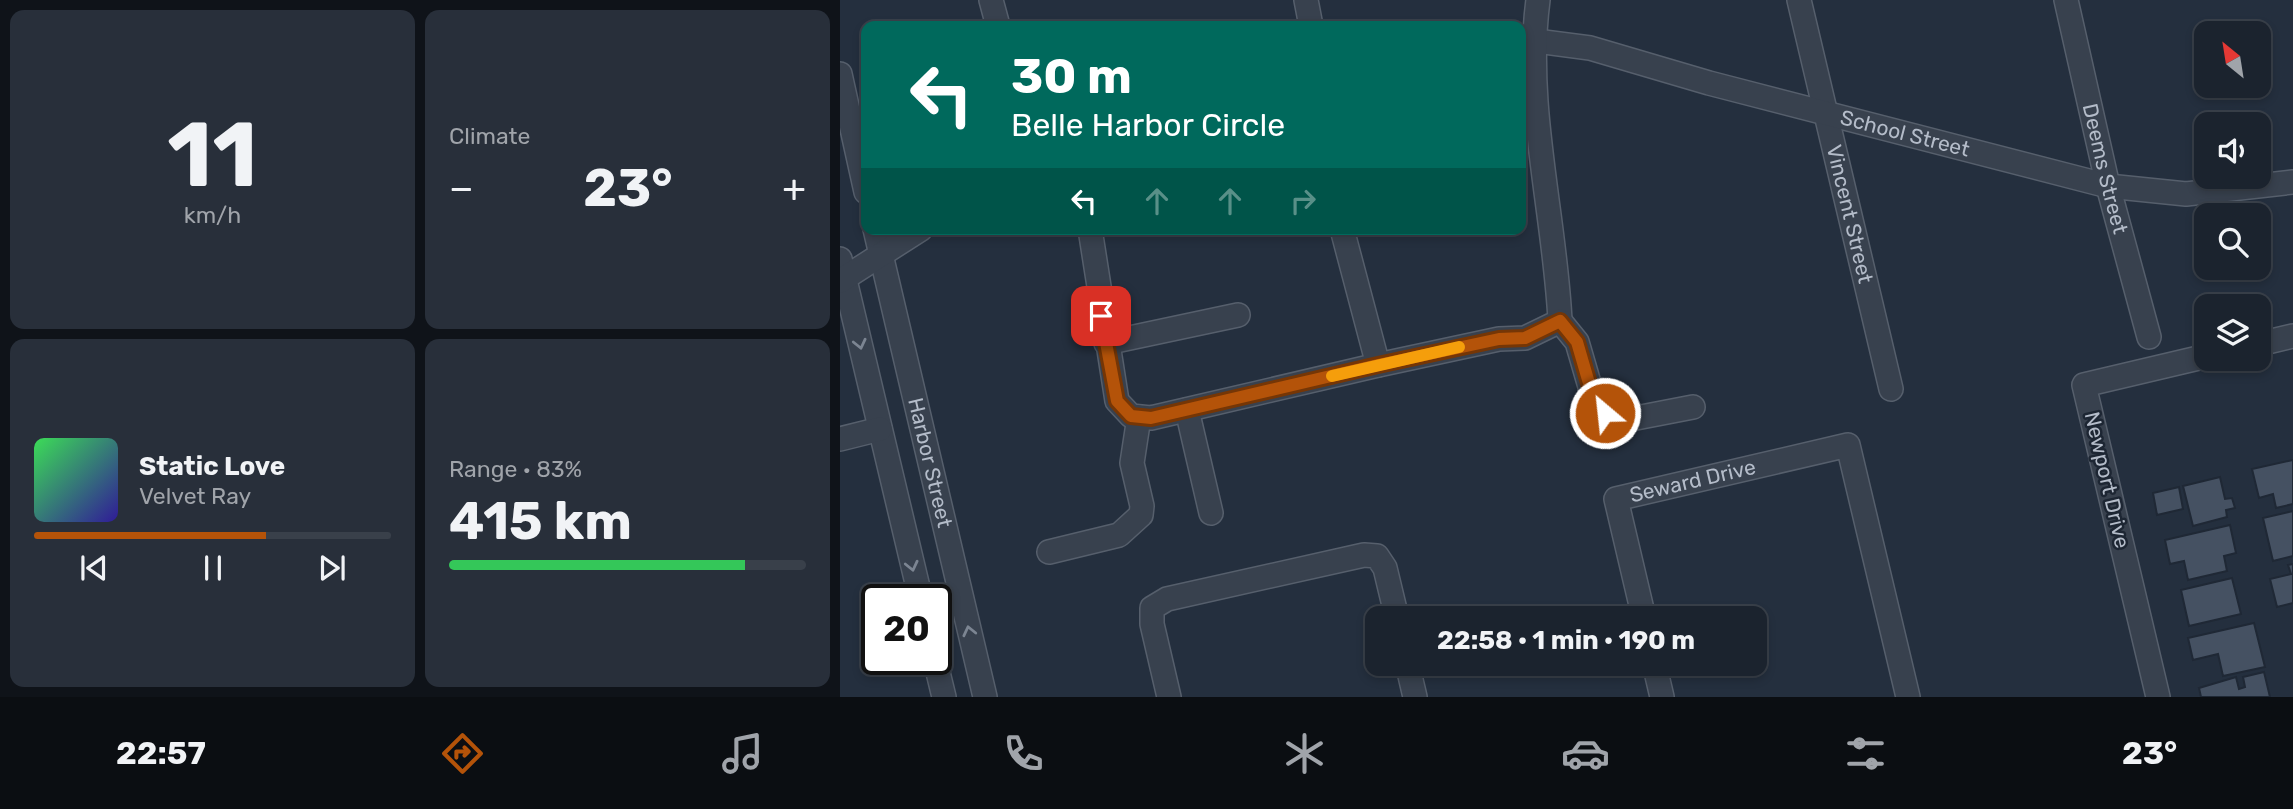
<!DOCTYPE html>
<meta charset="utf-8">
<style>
body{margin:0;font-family:Rubik,sans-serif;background:#282f3a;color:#f1f3f6;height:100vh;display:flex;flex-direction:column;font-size:26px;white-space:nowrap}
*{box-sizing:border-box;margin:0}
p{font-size:23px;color:#a0a4aa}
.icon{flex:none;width:38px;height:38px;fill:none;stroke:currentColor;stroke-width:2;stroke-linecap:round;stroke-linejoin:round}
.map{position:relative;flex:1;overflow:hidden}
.drawer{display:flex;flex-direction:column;gap:10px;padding:10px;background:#0f1319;width:840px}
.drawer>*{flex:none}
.hud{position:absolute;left:21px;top:21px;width:665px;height:214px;border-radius:14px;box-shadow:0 4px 10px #0003,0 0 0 2px #39404a;background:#00695c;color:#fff;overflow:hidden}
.needle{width:46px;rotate:330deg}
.controls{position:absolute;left:1354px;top:21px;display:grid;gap:14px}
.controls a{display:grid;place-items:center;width:77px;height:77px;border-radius:14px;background:#1b232e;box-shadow:0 4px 10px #0003,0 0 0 2px #39404a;font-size:35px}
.speed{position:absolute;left:21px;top:584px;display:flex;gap:14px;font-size:35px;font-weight:700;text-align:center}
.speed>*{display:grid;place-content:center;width:91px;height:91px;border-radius:50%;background:#1b232e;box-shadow:0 4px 10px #0003,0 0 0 2px #39404a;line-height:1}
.speed .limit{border:4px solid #111;border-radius:10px;background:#fff;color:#111}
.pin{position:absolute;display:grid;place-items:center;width:60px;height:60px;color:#fff;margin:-30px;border-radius:14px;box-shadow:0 4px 10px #0006}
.me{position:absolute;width:77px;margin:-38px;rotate:332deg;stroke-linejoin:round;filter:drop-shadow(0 0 5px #0008)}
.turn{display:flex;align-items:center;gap:24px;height:147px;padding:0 35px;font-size:32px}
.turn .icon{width:91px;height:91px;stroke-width:2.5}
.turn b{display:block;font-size:49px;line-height:60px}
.lanes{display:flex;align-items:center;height:66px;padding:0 35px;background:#0003;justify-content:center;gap:35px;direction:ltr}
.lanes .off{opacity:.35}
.big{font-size:52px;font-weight:700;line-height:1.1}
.drawer .widget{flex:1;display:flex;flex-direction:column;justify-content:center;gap:10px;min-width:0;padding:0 24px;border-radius:14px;background:#282f3a}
.drawer .dial{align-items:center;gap:0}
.dial b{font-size:91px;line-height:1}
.song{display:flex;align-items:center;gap:21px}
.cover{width:84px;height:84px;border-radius:10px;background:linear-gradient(135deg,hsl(130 70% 55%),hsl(250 70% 35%))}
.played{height:7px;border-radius:4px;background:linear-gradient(90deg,#b45309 65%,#39404a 65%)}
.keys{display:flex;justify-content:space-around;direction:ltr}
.heat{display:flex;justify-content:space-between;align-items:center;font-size:38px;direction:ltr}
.charge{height:10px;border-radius:5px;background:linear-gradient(90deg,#34c759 83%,#39404a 0)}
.drawer .tiles{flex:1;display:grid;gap:10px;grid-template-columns:repeat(2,1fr)}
.trip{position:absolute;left:525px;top:606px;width:402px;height:70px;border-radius:14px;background:#1b232e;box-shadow:0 4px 10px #0003,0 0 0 2px #39404a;font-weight:700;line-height:70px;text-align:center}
.menu{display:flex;height:112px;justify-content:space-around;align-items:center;background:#0b0e12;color:#a0a4aa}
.menu .icon{width:49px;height:49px}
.menu .selected{color:#b45309}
.menu b{font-size:32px;color:#f1f3f6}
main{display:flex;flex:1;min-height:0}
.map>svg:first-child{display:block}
.building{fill:#455162;stroke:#1f2835;stroke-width:2}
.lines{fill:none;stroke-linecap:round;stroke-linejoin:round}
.minor-casing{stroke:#565f6c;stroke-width:26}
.minor{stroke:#38414e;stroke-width:23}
.oneway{stroke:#7c8592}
.route-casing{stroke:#753606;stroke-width:18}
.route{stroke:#b45309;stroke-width:12}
.slow{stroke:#f59e0b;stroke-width:12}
.labels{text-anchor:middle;stroke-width:5;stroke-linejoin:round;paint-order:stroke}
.street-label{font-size:21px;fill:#b4bcc9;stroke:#1d2633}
</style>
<main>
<section class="drawer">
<div class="tiles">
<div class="widget dial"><b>11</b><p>km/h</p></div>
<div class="widget"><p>Climate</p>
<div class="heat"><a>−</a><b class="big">23°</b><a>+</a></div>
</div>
<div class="widget">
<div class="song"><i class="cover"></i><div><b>Static Love</b><p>Velvet Ray</p></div></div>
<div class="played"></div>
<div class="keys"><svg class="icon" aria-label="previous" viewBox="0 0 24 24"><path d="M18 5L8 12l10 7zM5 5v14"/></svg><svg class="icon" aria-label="pause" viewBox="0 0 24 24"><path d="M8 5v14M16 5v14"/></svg><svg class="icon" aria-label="next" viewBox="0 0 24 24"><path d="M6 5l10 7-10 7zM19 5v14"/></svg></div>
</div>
<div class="widget"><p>Range · 83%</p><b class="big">415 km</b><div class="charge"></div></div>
</div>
</section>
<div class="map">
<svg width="1453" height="697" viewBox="0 0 1453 697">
<rect width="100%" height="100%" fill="#242f3e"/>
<path class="building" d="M1453,460V504L1436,508L1433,494L1419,498L1412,469Z
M1380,477L1385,499L1392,498L1395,508L1386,510L1387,517L1353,526L1343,486Z
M1339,487L1343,509L1317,515L1313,493Z
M1453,511V556L1433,561L1423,518Z
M1390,525L1396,553L1384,556L1387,571L1348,580L1344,561L1330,564L1325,540Z
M1453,564V603L1437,607L1430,579L1451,574L1448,565Z
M1392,578L1401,614L1349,626L1341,590Z
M1414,623L1425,667L1383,676L1378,654L1353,660L1348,638Z
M1424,672L1430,697H1361L1359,688L1396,677L1399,689L1405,687L1403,677Z"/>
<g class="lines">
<g class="minor-casing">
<g id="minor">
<path d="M151,0L158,26"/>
<path d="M466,0L471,26"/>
<path id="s1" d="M959,0L1051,389"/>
<path id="s2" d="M1226,0L1268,186L1309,337"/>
<path id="s3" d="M681,39L750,48L869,83L1268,186L1346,194L1453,182"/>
<path d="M0,74L26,192"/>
<path id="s4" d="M35,229L145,697"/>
<path d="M250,229L277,401L291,416L311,418L538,365L659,339L685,338L720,321C715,215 684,106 698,0"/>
<path d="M502,229L538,365"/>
<path d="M0,259L81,600"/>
<path d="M0,281L81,229"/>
<path d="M720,321L737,342L751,390L765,413L796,418L853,407"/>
<path d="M266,343L398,315"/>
<path d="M1419,344L1453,336"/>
<path d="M347,410L371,513"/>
<path d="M0,439L40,429"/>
<path d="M209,552L279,535L301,515L302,506L292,463L299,417"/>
<path id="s5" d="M804,618L776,499L1008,445L1068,697"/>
<path d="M95,660L104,697"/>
<path d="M567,663L575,697"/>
<path d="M814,663L822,697"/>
<path d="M329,697L312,624V608L327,599L524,555L537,556L545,568L557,618"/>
<path d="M1318,697L1244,385L1367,356"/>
</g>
</g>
<use href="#minor" class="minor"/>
</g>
<defs><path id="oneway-chevron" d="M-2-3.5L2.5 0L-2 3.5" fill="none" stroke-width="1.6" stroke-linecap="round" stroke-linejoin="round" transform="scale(1.75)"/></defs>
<g class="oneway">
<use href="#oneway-chevron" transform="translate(20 344) rotate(77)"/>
<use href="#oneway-chevron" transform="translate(72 566) rotate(77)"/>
<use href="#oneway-chevron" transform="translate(129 631) rotate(-103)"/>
</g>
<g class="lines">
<g class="route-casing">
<path id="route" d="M261,316L277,401L291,416L311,418L538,365L659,339L685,338L720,321L737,342L751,390L765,413"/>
</g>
<use href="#route" class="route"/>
<path class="slow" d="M492,376L619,347"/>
</g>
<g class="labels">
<g class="street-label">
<text dy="7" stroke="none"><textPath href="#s3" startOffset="396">School Street</textPath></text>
<text dy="7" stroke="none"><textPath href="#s2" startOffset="173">Deems Street</textPath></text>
<text dy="7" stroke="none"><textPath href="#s1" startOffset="220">Vincent Street</textPath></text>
<text dy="7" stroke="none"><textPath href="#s4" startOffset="240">Harbor Street</textPath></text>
<text transform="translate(1267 480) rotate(77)" y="7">Newport Drive</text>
<text dy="7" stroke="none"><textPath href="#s5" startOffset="201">Seward Drive</textPath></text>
</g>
</g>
</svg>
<div class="controls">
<a><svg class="needle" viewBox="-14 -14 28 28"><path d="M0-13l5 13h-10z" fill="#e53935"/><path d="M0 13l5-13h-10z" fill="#a0a4aa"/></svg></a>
<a><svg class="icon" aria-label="sound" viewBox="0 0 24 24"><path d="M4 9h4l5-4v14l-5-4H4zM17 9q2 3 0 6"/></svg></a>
<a><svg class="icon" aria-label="search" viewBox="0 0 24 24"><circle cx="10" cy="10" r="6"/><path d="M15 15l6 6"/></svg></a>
<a><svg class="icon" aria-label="layers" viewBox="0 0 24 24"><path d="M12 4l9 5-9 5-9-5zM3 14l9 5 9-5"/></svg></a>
</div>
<div class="speed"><div class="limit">20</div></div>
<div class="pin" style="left:261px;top:316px;background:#d93025"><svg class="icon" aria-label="arrive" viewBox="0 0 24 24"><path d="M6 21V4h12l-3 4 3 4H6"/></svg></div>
<svg class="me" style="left:765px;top:413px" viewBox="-20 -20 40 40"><circle r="17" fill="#b45309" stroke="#fff" stroke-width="3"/><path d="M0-11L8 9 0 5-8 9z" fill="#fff"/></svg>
<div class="trip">22:58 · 1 min · 190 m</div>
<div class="hud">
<div class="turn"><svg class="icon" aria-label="left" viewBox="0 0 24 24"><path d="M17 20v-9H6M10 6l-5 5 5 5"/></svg><div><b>30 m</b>Belle Harbor Circle</div></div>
<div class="lanes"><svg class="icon" aria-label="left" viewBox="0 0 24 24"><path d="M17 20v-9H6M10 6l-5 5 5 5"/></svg><svg class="icon off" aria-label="ahead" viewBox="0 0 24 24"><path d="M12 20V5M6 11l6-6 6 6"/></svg><svg class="icon off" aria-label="ahead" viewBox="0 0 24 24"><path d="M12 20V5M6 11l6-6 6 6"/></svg><svg class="icon off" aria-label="right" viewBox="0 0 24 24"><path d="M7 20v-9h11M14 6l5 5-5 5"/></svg></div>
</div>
</div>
</main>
<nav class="menu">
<b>22:57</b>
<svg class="icon selected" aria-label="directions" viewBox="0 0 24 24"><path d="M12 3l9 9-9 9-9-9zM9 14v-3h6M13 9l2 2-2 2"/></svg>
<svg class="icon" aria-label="music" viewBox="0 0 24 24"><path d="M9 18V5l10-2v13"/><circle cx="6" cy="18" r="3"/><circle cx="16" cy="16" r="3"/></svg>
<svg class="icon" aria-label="phone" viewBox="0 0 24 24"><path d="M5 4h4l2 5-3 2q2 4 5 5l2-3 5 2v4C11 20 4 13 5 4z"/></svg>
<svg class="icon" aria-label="climate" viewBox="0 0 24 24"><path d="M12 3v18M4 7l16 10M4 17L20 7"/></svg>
<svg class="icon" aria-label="car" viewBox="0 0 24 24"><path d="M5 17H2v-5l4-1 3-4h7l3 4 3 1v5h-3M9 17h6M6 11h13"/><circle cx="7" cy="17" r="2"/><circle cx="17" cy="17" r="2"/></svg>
<svg class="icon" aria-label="filters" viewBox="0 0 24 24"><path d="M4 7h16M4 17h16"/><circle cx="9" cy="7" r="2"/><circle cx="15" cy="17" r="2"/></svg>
<b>23°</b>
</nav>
